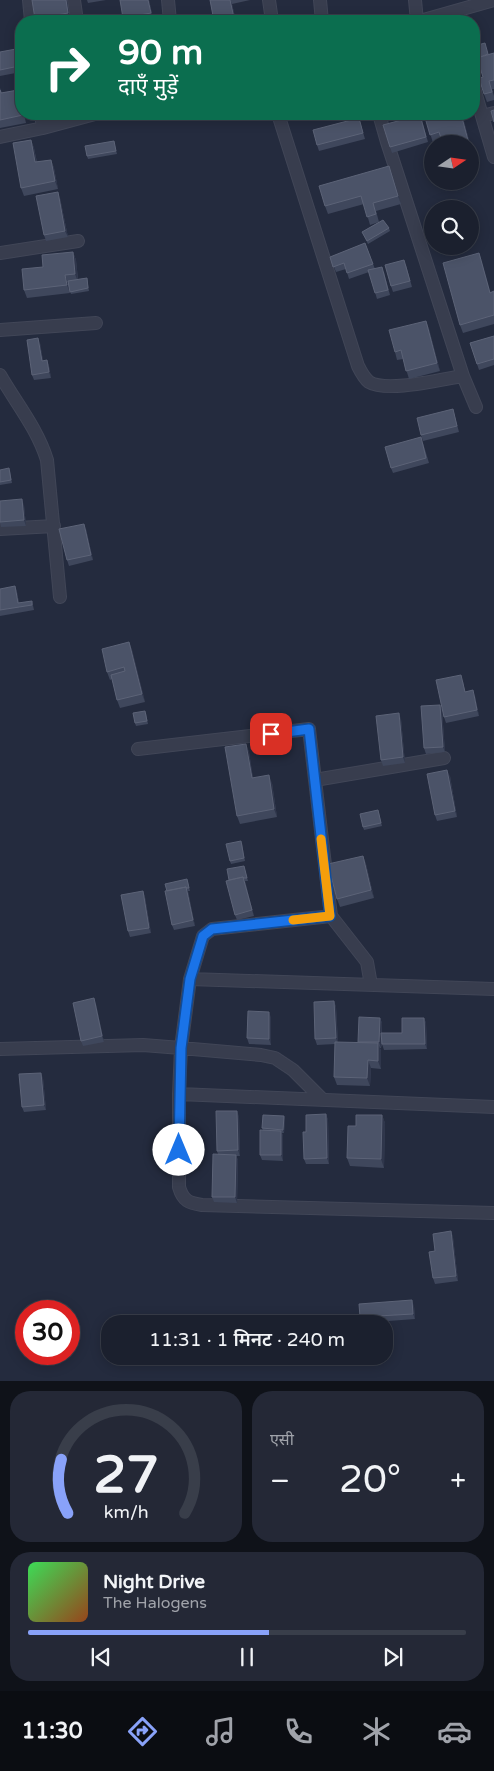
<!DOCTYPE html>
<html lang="hi">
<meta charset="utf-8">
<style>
body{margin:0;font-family:"Varela Round","Noto Sans Devanagari",sans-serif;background:#242836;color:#f1f3f6;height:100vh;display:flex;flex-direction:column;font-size:19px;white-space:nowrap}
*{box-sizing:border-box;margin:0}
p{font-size:16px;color:#a0a3aa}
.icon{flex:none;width:28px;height:28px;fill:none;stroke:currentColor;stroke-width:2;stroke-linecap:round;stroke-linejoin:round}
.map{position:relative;height:1381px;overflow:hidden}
.panel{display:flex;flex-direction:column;gap:10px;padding:10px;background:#0f1219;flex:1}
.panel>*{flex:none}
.banner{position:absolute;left:15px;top:15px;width:465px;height:105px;border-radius:20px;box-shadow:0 2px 12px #0003,0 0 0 1px #393e4a;background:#0b6e4f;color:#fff;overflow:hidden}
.needle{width:32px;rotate:77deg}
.tools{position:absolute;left:424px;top:135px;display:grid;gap:10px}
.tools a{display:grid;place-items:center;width:55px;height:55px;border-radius:50%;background:#1b202e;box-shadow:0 2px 12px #0003,0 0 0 1px #393e4a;font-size:25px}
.speed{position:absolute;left:15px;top:1300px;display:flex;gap:10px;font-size:25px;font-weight:700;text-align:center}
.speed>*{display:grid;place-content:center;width:65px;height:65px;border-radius:50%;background:#1b202e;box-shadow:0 2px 12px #0003,0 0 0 1px #393e4a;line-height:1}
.speed .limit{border:8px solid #d22;background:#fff;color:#111}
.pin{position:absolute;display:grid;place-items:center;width:42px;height:42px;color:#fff;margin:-21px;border-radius:10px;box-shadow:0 2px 8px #0006}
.me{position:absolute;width:55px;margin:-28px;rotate:0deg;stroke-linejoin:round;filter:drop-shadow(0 0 4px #0008)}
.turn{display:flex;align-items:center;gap:18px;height:105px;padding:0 20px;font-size:22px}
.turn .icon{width:65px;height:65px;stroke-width:2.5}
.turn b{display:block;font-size:35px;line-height:42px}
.big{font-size:38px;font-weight:600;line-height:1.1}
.panel .widget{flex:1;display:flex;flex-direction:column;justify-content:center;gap:8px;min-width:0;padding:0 18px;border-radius:20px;background:#242836}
.panel .dial{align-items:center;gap:0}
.dial svg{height:130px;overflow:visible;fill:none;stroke:#393e4a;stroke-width:7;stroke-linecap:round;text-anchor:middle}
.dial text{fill:#f1f3f6;stroke:none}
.song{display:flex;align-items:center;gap:15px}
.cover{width:60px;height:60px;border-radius:8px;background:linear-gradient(135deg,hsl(130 70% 55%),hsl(20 70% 35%))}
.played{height:5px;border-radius:2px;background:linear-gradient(90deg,#89a2f9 55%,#393e4a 55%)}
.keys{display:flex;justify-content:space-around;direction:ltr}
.heat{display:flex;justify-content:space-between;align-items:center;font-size:28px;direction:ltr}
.panel .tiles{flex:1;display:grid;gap:10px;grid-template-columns:1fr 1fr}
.widget:last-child{grid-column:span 2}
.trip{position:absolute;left:101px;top:1315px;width:292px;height:50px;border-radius:20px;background:#1b202e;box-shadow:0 2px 12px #0003,0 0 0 1px #393e4a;font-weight:600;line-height:50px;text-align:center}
.menu{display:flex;height:80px;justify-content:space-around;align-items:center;background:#0b0d12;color:#a0a3aa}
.menu .icon{width:35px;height:35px}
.menu .active{color:#89a2f9}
.menu b{font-size:22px;color:#f1f3f6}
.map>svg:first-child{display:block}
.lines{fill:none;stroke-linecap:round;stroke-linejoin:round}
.minor-casing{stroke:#414657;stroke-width:14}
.minor{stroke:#383d4e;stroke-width:12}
.wall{fill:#3f475c}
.shaded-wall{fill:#2f364b}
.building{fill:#4b5368;stroke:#5c6377}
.route-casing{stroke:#114b97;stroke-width:12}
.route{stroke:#1a73e8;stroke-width:9}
.slow{stroke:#f59e0b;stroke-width:9}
</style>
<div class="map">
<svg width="494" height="1381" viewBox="0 0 494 1381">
<rect width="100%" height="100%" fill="#242b3e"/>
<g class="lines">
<g class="minor-casing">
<path id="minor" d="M29,0L31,21
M74,0L77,21
M168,0L170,21
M269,0L272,21
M320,0L322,21
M415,0L417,21
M420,21L494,0
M474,88L482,116L494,113
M41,114L43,128
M278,114L358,366C361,372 364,378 369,382C387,393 442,379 463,376
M379,114L387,142L463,376L476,407
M482,116L494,157
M0,137L43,128L95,114
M0,253L78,241
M0,330L96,323
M0,375C16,403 37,428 47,460L60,597
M0,529L54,526
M138,749L309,729L331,916L367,962L371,985
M315,780L444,758
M190,979L203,936L212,929L331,916
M0,1049L143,1045L181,1048L190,979L494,989
M179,1094V1187C183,1201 189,1203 202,1205L494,1213
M322,1099L293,1070L275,1058L261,1055L181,1048L179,1094L494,1107"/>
</g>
<use href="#minor" class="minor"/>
</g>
<path class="wall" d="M32,0H67L70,19L57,21H36Z
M87,0H106L88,3Z
M120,0H149L153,18L138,21H125Z
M210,0H250L232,4L236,21H214Z
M0,52L18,55L21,72L0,76Z
M494,53V89H492L494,96V100L487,102L484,94L483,77L488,54Z
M0,88L2,93L18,90L20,98L21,114H24L26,123L0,128Z
M421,114H462L470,144H443L442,140L433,143L425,116L422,117Z
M359,118L365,139L319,151L317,145Z
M422,120L428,142L392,153L390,147Z
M31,140L34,148L37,162L51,160L54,168L58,189L24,196L21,188Z
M114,141L117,154L88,159L87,156Z
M392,174L401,204L376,211L379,222L389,228L390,231L368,244L362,232L379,222L370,225L364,204L328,214L325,206Z
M60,198L68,237L46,241L44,235Z
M365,243L375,269L384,272L390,295L377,299L369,272L349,279L346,269L336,272L330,257Z
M73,252L76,260L78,279L87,278L89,291L71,294L69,285L70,293L27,298L24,290L43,267Z
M479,253L490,292L494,291V324L463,333L460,325Z
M406,265L412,287L393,292L391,286Z
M426,321L429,329L440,371L409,379L403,359L397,360L395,352Z
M494,336V365L479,370L470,343Z
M40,343L43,361L47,360L49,366L51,378L34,380L32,375Z
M453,409L459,432L423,441L421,435Z
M423,443L429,463L393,473L391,468Z
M0,470L10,471L12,483L0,485Z
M0,501L24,505L26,526L1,527L0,523Z
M86,529L93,560L69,566L67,560Z
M15,586L17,592L19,603L32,601L34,610L0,616V589Z
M129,642L132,650L145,702L120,708L117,700L112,679L110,680L107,672Z
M463,681L465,692L475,696L479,716L446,723L444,717Z
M440,705L442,710L445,752L426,754L424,748Z
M146,713L148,724L136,726L135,723Z
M401,719L405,763L383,766L381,760Z
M246,744L249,752L253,778L272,783L277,817L240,824L237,816Z
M450,776L457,817L437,821L435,815Z
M379,813L382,826L364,830L363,827Z
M242,843L245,861L231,864L230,861Z
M363,856L366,864L374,898L340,907L337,899Z
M244,866L248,881H245L254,916L237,920L235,915Z
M188,882L190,891H188L195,926L174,930L172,925Z
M143,891L145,897L151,933L130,937L128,931Z
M334,1001L336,1007L338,1042L359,1043L358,1042L380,1018L382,1023V1033H402L424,1018L426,1023L427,1049L384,1050L382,1044L381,1048H380L381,1051V1069L371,1068L370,1086L337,1085L334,1077L335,1044L317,1045L315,1039Z
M96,1004L104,1042L83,1046L81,1041Z
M271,1017V1045L249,1044L247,1038Z
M43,1078L46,1110L24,1112L22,1107Z
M326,1114L328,1120L329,1164H306L304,1159L306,1132Z
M382,1115L385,1123L384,1168L350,1166L347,1158L356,1126Z
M239,1116L240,1156H236L238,1160L237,1203L214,1202L212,1197L218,1154L217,1151Z
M284,1116L285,1119L284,1133H282L283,1136V1161L262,1160L260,1155L263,1130L262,1128Z
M451,1231L453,1237L458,1281L435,1284L433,1278L435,1251Z
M414,1306L415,1319L362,1323L360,1317Z"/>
<path class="shaded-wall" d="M66,0H67L70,19L68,13Z
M148,0H149L153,18L151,13Z
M230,0L232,4L236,21L234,18Z
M16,49L18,55L21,72L19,66Z
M461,114H462L470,144H469Z
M31,140L34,148L38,170L35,162Z
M51,160L54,168L58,189L55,181Z
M389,166L392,174L401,204L398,196Z
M58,192L60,198L68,237L65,231Z
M73,252L76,260L78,282L75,274Z
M479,253L482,261L493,301L490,293Z
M65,275L68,283L70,293L67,285Z
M426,321L429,329L440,371L437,363Z
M38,338L40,343L44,366L42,361Z
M47,360L49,366L51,378L49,372Z
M22,499L24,505L26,526L24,520Z
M84,524L86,529L93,560L91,555Z
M15,586L17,592L20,609L18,603Z
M129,642L132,650L145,702L142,694Z
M473,690L475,696L479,716L477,710Z
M440,705L442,710L445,752L443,747Z
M399,713L401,719L405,763L403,757Z
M246,744L249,752L254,786L252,778Z
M447,770L450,776L457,817L455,811Z
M269,775L272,783L277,817L274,809Z
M363,856L366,864L374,898L371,890Z
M243,877L245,882L254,916L252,910Z
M186,887L188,892L195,926L193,920Z
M143,891L145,897L151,933L149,928Z
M94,998L96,1004L104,1042L102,1036Z
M334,1001L336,1007L338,1044L336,1038Z
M269,1012L271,1017V1045L269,1039Z
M380,1018L382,1023L381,1048L379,1042Z
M424,1018L426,1023L427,1049L425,1044Z
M378,1043L381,1051V1069L378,1061Z
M368,1060L371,1068L370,1086L367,1078Z
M41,1073L43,1078L46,1110L44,1105Z
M237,1111L239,1116L240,1156L238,1150Z
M326,1114L328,1120L329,1164L327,1158Z
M382,1115L385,1123L384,1168L381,1159Z
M284,1116L285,1119L284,1133L283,1130Z
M281,1131L283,1136V1161L281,1155Z
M236,1155L238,1160L237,1203L235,1197Z
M451,1231L453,1237L458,1281L456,1276Z
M412,1300L414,1306L415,1319L413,1314Z"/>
<path class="building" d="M32,0H66L68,13L35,19Z
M120,0H148L151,13L123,18Z
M210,0H230L234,18L214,21Z
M485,43L488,54L477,58L474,46Z
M16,49L19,66L0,70V52Z
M494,53V80L489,81L492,92L484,94L479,78L483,77L477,58Z
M0,90L1,93L18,90L21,108V114H22L23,115L0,120Z
M494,110V122L491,111Z
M424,114H461L469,144H443L439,132L430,135Z
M420,115L426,137L390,147L383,125Z
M359,118L363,133L317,145L313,130Z
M31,140L35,162L51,160L55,181L21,188L13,143Z
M114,141L116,151L87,156L85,146Z
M389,166L398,196L373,203L376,214L367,217L361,196L325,206L319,186Z
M58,192L65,231L44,235L36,196Z
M383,220L389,228L367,241L362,232Z
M365,243L373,264L347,273L344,263L333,267L330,257Z
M73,252L75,274L65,275L67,285L24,290L22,269L43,267L42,255Z
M479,253L490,293L494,291V315L460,325L443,263Z
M404,260L410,281L391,286L385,265Z
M382,267L388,290L375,293L368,270Z
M87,278L88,288L70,292L68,281Z
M426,321L437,363L406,371L401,350L395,352L389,330Z
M494,336V359L477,364L470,343Z
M38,338L42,361L47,360L49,372L32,375L27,340Z
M453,409L457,426L421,435L417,418Z
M421,437L426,458L391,468L385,447Z
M9,468L11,480L0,482V470Z
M22,499L24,520L0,522V501Z
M84,524L91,555L67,560L59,529Z
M15,586L18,603L32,601V605L0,610V589Z
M129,642L142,694L117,700L111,675L125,671L124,667L107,672L102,649Z
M461,675L465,692L473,690L477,710L444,717L436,680Z
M440,705L443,747L424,748L421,706Z
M145,711L147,721L135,723L133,713Z
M399,713L403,757L381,760L376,716Z
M246,744L252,778L269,775L274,809L237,816L225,747Z
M447,770L455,811L435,815L427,774Z
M378,810L381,823L363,827L360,814Z
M241,841L244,858L230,861L226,844Z
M363,856L371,890L337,899L328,864Z
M244,866L247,878H244L243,877L229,880L227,869Z
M243,877L252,910L235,915L226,881Z
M187,879L189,888H186V887L167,891L165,884Z
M186,887L193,920L172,925L165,891Z
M143,891L149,928L128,931L121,895Z
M94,998L102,1036L81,1041L73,1003Z
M334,1001L336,1038L315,1039L314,1002Z
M248,1011L269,1012V1039L247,1038Z
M359,1017L380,1018L379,1042H358Z
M402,1018H424L425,1044H382L381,1033H402Z
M335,1042L378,1043V1061L368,1060L367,1078L334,1077Z
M41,1073L44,1105L22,1107L19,1074Z
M216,1111H237L238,1150L217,1151Z
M326,1114L327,1158L304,1159L303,1132H306V1115Z
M263,1115L284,1116L283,1130L262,1128Z
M356,1115H382L381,1159L347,1158L348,1126H356Z
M260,1130L281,1131V1155H260Z
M213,1154L236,1155L235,1197H212Z
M451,1231L456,1276L433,1278L429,1252L435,1251L433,1234Z
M412,1300L413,1314L360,1317L359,1304Z"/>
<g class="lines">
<g class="route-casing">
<path id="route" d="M179,1150L181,1048L190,979L203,936L212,929L330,916L309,729L271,734"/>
</g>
<use href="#route" class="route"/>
<path class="slow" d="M293,920L330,916L321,839"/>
</g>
</svg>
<div class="tools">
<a><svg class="needle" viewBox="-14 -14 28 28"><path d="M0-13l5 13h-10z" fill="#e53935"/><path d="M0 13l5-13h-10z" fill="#a0a3aa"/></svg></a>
<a><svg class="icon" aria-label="search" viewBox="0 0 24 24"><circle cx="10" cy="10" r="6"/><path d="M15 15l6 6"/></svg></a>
</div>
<div class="speed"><div class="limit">30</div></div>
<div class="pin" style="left:271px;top:734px;background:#d93025"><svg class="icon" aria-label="arrive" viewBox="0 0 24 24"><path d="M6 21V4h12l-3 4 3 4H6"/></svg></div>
<svg class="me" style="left:179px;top:1150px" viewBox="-20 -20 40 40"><circle r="19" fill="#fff"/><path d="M0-13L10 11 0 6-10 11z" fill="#1a73e8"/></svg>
<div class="trip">11:31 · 1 मिनट · 240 m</div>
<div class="banner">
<div class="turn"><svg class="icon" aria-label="right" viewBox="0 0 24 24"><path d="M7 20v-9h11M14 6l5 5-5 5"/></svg><div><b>90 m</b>दाएँ मुड़ें</div></div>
</div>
</div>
<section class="panel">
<div class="tiles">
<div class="widget dial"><svg viewBox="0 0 100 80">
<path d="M14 69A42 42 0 1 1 86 69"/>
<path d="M14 69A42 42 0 0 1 10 36" stroke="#89a2f9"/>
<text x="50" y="56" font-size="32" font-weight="700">27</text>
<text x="50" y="72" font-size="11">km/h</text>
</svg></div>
<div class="widget"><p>एसी</p>
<div class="heat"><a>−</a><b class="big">20°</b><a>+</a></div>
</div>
<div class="widget">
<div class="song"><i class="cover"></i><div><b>Night Drive</b><p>The Halogens</p></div></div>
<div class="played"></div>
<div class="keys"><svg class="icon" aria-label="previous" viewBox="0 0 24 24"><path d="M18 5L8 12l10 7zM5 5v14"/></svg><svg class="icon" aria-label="pause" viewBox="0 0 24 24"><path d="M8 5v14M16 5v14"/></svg><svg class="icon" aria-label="next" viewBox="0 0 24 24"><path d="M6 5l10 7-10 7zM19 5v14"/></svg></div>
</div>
</div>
</section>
<nav class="menu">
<b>11:30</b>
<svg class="icon active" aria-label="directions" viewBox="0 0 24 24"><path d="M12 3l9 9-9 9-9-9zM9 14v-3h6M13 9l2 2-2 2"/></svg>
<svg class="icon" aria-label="music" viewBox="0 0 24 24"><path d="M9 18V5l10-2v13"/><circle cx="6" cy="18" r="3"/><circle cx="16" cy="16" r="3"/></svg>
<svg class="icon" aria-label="phone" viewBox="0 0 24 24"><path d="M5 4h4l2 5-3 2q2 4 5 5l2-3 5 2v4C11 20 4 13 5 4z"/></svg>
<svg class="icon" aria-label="climate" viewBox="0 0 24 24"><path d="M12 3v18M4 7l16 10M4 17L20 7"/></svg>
<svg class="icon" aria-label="car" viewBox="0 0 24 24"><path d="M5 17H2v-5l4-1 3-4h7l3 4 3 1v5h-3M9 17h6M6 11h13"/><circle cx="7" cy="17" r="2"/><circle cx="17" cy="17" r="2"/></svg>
</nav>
